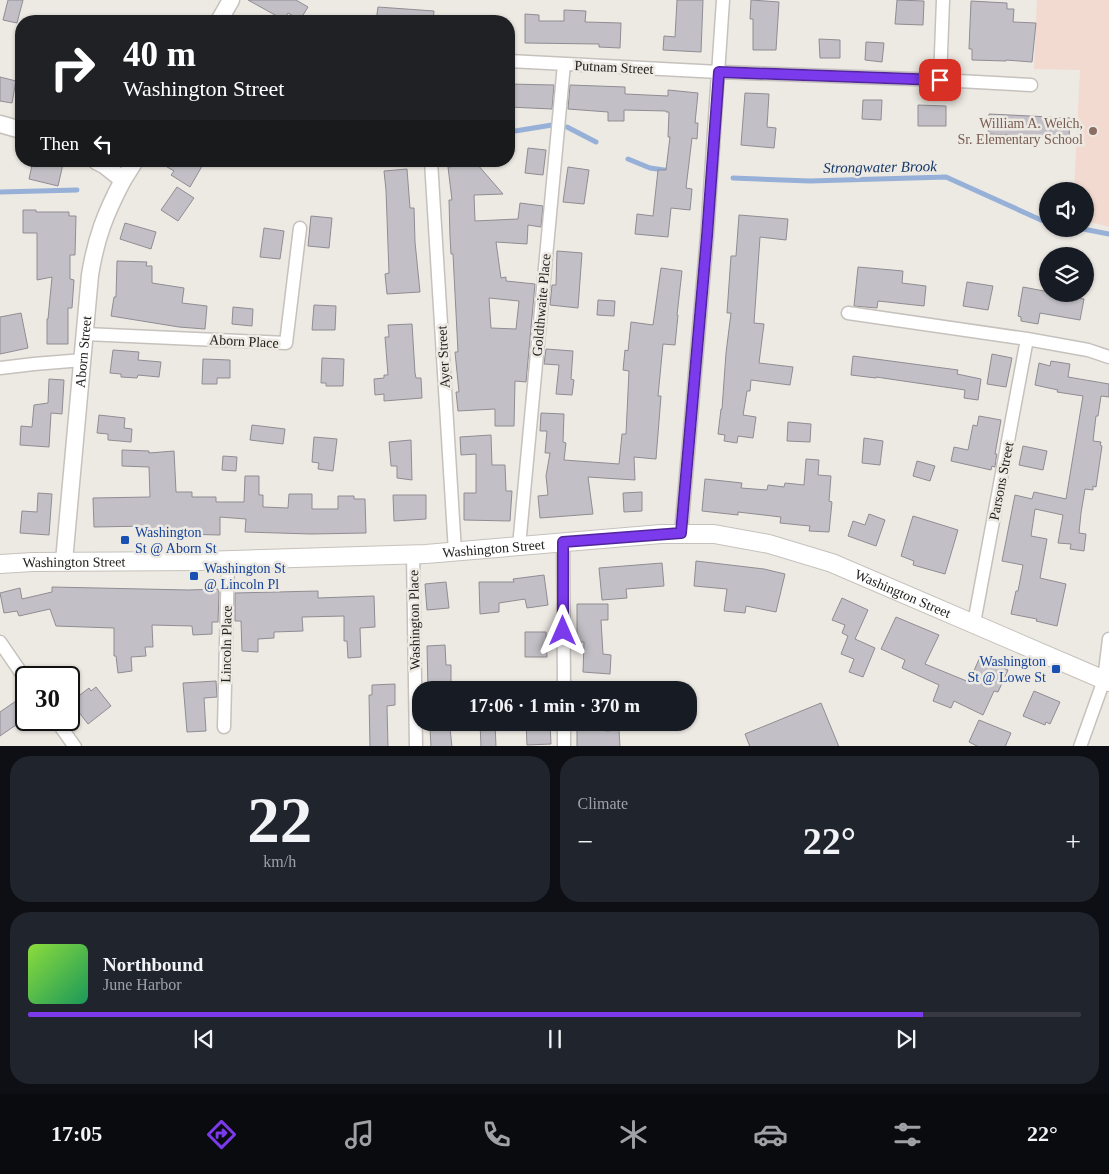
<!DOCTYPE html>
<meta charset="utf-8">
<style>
body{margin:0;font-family:Georgia,serif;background:#20242c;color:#f1f3f6;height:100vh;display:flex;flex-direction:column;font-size:19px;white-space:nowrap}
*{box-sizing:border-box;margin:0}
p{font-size:16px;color:#9ea1a6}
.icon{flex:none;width:28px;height:28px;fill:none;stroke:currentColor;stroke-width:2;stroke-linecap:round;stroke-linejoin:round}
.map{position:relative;height:746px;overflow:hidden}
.sheet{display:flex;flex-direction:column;gap:10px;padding:10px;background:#0d0f14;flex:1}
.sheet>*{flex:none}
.hud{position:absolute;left:15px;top:15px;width:500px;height:152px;border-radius:20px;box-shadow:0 1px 4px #0004;background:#202124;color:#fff;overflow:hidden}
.tools{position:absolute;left:1039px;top:182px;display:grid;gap:10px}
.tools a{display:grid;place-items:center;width:55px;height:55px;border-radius:50%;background:#171b24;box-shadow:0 1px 4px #0004;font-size:25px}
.speed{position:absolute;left:15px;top:666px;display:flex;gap:10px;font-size:25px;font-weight:700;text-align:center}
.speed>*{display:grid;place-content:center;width:65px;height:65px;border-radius:50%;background:#171b24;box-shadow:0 1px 4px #0004;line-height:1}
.speed .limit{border:2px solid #111;border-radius:8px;background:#fff;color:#111}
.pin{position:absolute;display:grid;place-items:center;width:42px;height:42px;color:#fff;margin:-21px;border-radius:10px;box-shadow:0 2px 8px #0006}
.me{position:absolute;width:55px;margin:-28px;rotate:0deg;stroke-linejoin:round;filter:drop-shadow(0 0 4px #0008)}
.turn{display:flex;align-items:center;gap:18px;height:105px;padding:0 25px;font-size:22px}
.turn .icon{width:65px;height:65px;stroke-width:2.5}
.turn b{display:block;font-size:35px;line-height:42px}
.then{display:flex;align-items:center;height:48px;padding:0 25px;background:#0003;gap:10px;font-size:19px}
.big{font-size:38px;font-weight:800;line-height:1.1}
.sheet .widget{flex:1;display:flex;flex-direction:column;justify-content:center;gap:8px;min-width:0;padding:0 18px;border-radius:20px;background:#20242c}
.sheet .dial{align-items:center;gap:0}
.dial b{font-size:65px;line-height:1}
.song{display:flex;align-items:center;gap:15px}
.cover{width:60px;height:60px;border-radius:8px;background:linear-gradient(135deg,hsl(90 70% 55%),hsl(150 70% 35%))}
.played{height:5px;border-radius:2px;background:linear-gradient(90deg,#7c3aed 85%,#363941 85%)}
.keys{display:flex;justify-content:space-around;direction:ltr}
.heat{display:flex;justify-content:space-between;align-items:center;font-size:28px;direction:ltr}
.sheet .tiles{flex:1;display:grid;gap:10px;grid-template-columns:1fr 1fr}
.widget:last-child{grid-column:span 2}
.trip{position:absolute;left:412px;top:681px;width:285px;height:50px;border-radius:20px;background:#171b24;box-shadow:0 1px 4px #0004;font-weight:800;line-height:50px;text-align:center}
.tab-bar{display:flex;height:80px;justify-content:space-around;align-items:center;background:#090b0e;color:#9ea1a6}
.tab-bar .icon{width:35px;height:35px}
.tab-bar .active{color:#7c3aed}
.tab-bar b{font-size:22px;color:#f1f3f6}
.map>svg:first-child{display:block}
.education{fill:#f2dad1}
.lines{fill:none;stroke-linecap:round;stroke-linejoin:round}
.stream{stroke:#96b0d7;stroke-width:5}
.building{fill:#c2c0c6;stroke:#8f8d93;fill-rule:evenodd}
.minor-casing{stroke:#c6c1bc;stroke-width:15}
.tertiary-casing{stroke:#c6c1bc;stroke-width:19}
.secondary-casing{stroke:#c6c1bc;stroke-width:20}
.minor{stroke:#fff;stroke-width:12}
.tertiary{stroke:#fff;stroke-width:16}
.secondary{stroke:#fff;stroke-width:18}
.route-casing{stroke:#51269a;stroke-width:12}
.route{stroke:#7c3aed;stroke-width:9}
.education-dot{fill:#8d6e63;stroke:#ede9e3;stroke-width:2}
.transit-dot{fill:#1a4fb4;stroke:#ede9e3;stroke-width:2}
.labels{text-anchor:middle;stroke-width:5;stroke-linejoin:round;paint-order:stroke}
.street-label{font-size:14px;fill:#23211f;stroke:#ede9e3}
.education-label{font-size:14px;fill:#785e54;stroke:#ede9e3;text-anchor:end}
.transit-label{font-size:14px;fill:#164399;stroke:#ede9e3;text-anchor:start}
.water-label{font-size:15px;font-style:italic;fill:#153868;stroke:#ede9e3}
</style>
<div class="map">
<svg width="1109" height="747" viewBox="0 0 1109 747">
<rect width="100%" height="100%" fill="#ede9e3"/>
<path class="education" d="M1037,0H1109V227L1094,223H1085V191H1074L1080,70L1034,69Z"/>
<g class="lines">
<path class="stream" d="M567,127L596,142
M509,132L552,125
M628,159L650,168L671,171
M360,164L369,161
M733,178L810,181L946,177L1041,220L1048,222
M0,192L77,190
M1083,229L1109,234"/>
</g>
<path class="building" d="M8,0H23L17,23L3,20Z
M248,0H296L308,7L300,20L288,13L284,20Z
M677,0H703L701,52L663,50L664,36L675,37Z
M751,0L779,2L776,50H753V19H750Z
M897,0L924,1L923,25L895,24Z
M971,1L1007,3V9H1014L1013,22L1036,23L1032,62L1006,60V61L972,60V49H969Z
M378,7L434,11L433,21H376Z
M564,10L586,11L585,22L621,23L620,48L599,47V44L525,43V14L539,15V21H564Z
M819,39L840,40V58H820Z
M866,42L884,43L882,62L865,60Z
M0,77L16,81L12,103L0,101Z
M509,84L554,85L552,109L509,107Z
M570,85L625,87V94L668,96V90L698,93L695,123H698L697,139L692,138L686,188L692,189L690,210L671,208L668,237L635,234L637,214L653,216L658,170H666L670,137H668L669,112H666V111L624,110V121H608V112L568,109Z
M745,93L769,94L767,127L776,128L774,148L741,145Z
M863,100H882L881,120L862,119Z
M918,105L946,106V126H918Z
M989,114L1070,118L1069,138L988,134Z
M528,148L546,150L543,175L525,173Z
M33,161H50L63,164L58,186L29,179Z
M157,161H205L190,187L171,175L174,171Z
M477,164L503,194L474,195L475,221L518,219L520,203L543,206L541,227L528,225L527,244L496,242L501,278L506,277V281L535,284L526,382L515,381L514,426H495V409L458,411L456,392H459L455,352H458L453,254H451L450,236L449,200H452L448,167ZM489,298L519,301L516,329L491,328Z
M568,167L589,170L584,204L563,202Z
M407,169L410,208H414L415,242L420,292L387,294L385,274L389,273L386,190L384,171Z
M177,187L194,198L178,221L161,210Z
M23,210H36V212H69V216H76L75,255H70V279L74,280L72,308H68V344H47V319H48L52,277L37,280V233H23Z
M739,215L788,219L786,240L760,237L754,323L764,324L759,363L793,367L790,385L751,380L750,391H747L743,415L756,417L753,438L738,436L737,443L724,441L725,435L718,434L721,409H722L726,353L731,313H727L731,256H736Z
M311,216L332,218L329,248L308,246Z
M125,223L156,232L151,249L120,239Z
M264,228L284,231L280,259L260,257Z
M557,251L582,253L578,308L550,305L552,285H556Z
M117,261L147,262L146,266H152V283L184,288L182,303L207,306L205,329L179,327L111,316L114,297H116Z
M858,267L903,271L902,283L926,286L924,306L878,301L877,308L854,306Z
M661,268L682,271L677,315H678L675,345L663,344L658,396H661L656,459L634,457L635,480L588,477L593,514L540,518L538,496L548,495L546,476L550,453H545L547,431H540L541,413L564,414L563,442L566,443L564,460L619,464L622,434H626L629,371L623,370L625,350L628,351L631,322L653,325Z
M967,282L993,286L988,310L963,306Z
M1023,287L1044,291L1048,294L1084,299L1080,320L1040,313L1038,324L1021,321V317L1018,316Z
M598,300L615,301L614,316L597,315Z
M314,305L336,306L335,330H312Z
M233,307L253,309L252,326L232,324Z
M21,313L28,348L0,354V317Z
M412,324L415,373L416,378H421L422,398L384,401V394L375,395L374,379L384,378V375H388L385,337H389L388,325Z
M546,349L573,351L571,379L574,380L572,395L556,394L559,365L544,364Z
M113,350L139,352L138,360L161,362L159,377L138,375L137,378L121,377V374L110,373Z
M992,354L1012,358L1006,387L987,384Z
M853,356L958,370L957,374L981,379L978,400L964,398L965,390L876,377V378L851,375Z
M322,358L344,359L343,386H326V383H321Z
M203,359L230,360V378H217V384H202Z
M1051,361L1070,364L1068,377L1109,384V397L1101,396L1098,416H1096L1093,441L1101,442L1100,445L1102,446L1096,487L1093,486V490L1085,489L1081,513L1079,533L1086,534L1084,551L1070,549L1071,544L1058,543L1063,515L1035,509L1031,536L1047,539L1040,578L1066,584L1057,626L1036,621L1037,619L1011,614L1016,591H1018L1023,565L1002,561L1015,495L1032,499L1034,492L1066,499L1083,396L1057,392L1058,390L1035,385L1039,363L1050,366Z
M49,379L64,380L62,414L51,413L49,447L20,445L21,426L32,427L34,405L48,403Z
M99,415L125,418L124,428L132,429L131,442L108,440V434L97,433Z
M979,416L1001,420L995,454H997L996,459L995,467L992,466L991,470L951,461L954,447L968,450L973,425L977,426Z
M788,422L811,424L810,442L787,441Z
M252,425L285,429L283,444L250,440Z
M491,435L492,465H505L506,491H512L510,521L464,520V493H476V454L461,455L460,437Z
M314,437L337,439L333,471L318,469L319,463L312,462Z
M864,438L883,441L880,465L862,463Z
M411,440L412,480L397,478V466H391L389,442Z
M1023,446L1047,451L1043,470L1019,465Z
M122,450L149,451V453L174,451L176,492H192V497H216V502H244L245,476H259V495H263V507L288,508L289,494H312V509H338V496H354V499H365L366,533L311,534L245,532L246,519L220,517V535L177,534V532L147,533V526L94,527L93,498L150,497L149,467L122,466Z
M223,456L237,457L236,471L222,470Z
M806,459L819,460L818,475L831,476L829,501L832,502L829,532L809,531L810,526L780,523L781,517L738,512V515L702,511L705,479L742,483L741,488L767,490L768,485L784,487L785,483L804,485Z
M917,461L935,466L930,481L913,476Z
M642,492V511L624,512L623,493Z
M38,493L52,494L49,535L20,533L22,511L37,512Z
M393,495H426V519L394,521Z
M869,514L885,520L876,546L848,536L853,521L865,525Z
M913,516L958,530L945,574L913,565L914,561L901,556Z
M696,561L764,569L785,574L776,612L746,606L745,613L724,611L727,589L694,586Z
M662,563L664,586L626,589L627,598L602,600L599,568Z
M544,575L548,605L527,608L525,599L499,603V612L480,614L479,582H514L513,579Z
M446,582L449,608L427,610L425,584Z
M52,587L188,590L218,589L219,593L218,622H212V634L193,635L192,626L152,625L153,647H145L146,656L131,657L132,671L118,673L116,656H114V628L56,626L50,609L19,616L17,611L4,613L0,593L20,588L22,599L52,592Z
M318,591V598L374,596L375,627L360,628L361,657L348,658L347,641H344V616L302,617L303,631L274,632V638L258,639V652L242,651L241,621H235V593Z
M842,598L868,610L855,639L875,648L863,677L849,672L854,659L841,654L848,636L842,633L845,625L832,620Z
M577,604H608V620H601L603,654L611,655L610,674L583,672L584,642H577Z
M896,617L939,635L925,664L969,682L980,657L1008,670L998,692L994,691L983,715L954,701L951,708L933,701L939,685L902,668L905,660L881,649Z
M525,632H546L547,657H525Z
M445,645L446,665H451V690H428L427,646Z
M216,681L217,697L204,698L206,731L187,732L183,683Z
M395,684V705L387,706L388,747H370L369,695H372V685Z
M96,687L111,706L88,724L71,702L89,688L91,691Z
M1034,691L1060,702L1050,724L1046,722L1045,725L1023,716Z
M16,701L26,718L0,736V712Z
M821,703L839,747H750L745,734Z
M979,720L1011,733L1005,747H979L969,742Z
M480,722H495L496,747H481Z
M526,722H550L551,744L527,745Z
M577,727H606V731L619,730L620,747H577Z
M450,728L452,747H431L430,729Z"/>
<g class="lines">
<g class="minor-casing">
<path id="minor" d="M509,61L719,72L940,80L1031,85
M940,80L943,0
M431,161L455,552
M848,313L1027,339
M85,334L286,343L300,228
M0,368L34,364L83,360
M681,533L707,236L723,0
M563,542L564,690
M519,546L564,64
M413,554L416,747
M974,623L1027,339L1088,350L1109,357
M0,642L26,680
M56,720L75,747
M564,722V747
M224,727L228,560
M1080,747L1104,680L1109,639"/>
</g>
<g class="tertiary-casing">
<g id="tertiary">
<path d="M219,21L231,0"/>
<path d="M0,124L21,130"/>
<path d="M123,180L135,161"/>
<path id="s1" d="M64,561L90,275C96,238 105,214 123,180L104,165L96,161"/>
</g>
</g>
<g class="secondary-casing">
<g id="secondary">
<path id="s2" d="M0,564L33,562L201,561L426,554L661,534H714L769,544L832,563L1109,682"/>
</g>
</g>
<use href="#minor" class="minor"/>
<use href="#tertiary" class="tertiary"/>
<use href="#secondary" class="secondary"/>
</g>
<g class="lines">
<g class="route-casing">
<path id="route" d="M563,631V542L681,533L707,236L719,72L940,80"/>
</g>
<use href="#route" class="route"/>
</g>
<circle class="education-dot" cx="1093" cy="131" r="5"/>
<g class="transit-dot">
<rect x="120" y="535" width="10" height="10" rx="2.5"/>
<rect x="189" y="571" width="10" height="10" rx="2.5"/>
<rect x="1051" y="664" width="10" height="10" rx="2.5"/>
</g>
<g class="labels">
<g class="street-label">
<text transform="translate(614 67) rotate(3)" y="5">Putnam Street</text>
<text transform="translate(541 305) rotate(-85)" y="5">Goldthwaite Place</text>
<text transform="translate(244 341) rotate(3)" y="5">Aborn Place</text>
<text dy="5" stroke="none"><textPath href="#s1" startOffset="210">Aborn Street</textPath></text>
<text transform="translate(443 357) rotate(-93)" y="5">Ayer Street</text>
<text transform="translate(1001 481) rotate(-79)" y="5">Parsons Street</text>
<text dy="5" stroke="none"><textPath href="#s2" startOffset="494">Washington Street</textPath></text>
<text dy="5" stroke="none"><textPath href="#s2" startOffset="74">Washington Street</textPath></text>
<text dy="5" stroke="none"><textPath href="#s2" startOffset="914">Washington Street</textPath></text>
<text transform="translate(414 620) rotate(-91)" y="5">Washington Place</text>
<text transform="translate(226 644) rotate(-89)" y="5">Lincoln Place</text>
</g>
<g class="education-label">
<text x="1083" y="128">William A. Welch,<tspan x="1083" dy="16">Sr. Elementary School</tspan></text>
</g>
<g class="transit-label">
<text x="135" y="537">Washington<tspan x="135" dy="16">St @ Aborn St</tspan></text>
<text x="204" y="573">Washington St<tspan x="204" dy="16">@ Lincoln Pl</tspan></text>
<text x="1046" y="666" text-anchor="end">Washington<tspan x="1046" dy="16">St @ Lowe St</tspan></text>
</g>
<g class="water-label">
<text transform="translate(880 167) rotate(-1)" y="5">Strongwater Brook</text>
</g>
</g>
</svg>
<div class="tools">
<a><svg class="icon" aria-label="sound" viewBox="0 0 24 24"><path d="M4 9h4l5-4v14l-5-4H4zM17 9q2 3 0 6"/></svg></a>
<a><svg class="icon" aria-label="layers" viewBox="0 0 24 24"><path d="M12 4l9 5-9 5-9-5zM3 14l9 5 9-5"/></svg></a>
</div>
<div class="speed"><div class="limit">30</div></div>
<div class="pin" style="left:940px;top:80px;background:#d93025"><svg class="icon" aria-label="arrive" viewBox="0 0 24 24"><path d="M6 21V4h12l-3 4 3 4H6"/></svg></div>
<svg class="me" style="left:563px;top:631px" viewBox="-20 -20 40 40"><path d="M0-17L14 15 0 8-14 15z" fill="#7c3aed" stroke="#fff" stroke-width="4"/></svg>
<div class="trip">17:06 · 1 min · 370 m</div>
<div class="hud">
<div class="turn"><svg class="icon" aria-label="right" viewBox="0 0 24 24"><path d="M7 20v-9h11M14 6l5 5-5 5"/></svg><div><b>40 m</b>Washington Street</div></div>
<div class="then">Then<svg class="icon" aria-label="left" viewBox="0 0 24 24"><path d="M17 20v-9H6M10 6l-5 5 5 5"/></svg></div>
</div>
</div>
<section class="sheet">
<div class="tiles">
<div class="widget dial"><b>22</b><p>km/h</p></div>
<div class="widget"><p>Climate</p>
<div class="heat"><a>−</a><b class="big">22°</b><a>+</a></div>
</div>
<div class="widget">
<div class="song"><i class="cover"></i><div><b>Northbound</b><p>June Harbor</p></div></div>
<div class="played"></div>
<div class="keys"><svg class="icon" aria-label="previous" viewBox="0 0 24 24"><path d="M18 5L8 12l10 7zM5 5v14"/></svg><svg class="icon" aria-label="pause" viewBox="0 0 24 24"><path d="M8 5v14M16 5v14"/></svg><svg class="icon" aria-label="next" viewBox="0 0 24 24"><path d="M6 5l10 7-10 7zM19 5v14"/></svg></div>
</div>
</div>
</section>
<nav class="tab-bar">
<b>17:05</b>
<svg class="icon active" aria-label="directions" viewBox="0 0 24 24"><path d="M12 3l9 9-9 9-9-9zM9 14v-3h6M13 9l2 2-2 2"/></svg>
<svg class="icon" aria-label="music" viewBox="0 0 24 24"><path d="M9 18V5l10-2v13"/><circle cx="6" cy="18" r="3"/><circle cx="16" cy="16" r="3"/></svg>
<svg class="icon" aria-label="phone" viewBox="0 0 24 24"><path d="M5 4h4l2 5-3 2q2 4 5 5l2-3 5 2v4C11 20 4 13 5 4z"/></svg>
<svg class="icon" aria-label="climate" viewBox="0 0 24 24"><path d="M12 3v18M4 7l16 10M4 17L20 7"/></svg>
<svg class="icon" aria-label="car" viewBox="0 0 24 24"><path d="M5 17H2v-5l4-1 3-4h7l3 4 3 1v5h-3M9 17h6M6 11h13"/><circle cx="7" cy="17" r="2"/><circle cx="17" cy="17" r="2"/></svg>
<svg class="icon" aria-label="filters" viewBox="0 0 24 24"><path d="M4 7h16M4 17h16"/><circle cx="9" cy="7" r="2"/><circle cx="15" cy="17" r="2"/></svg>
<b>22°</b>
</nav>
